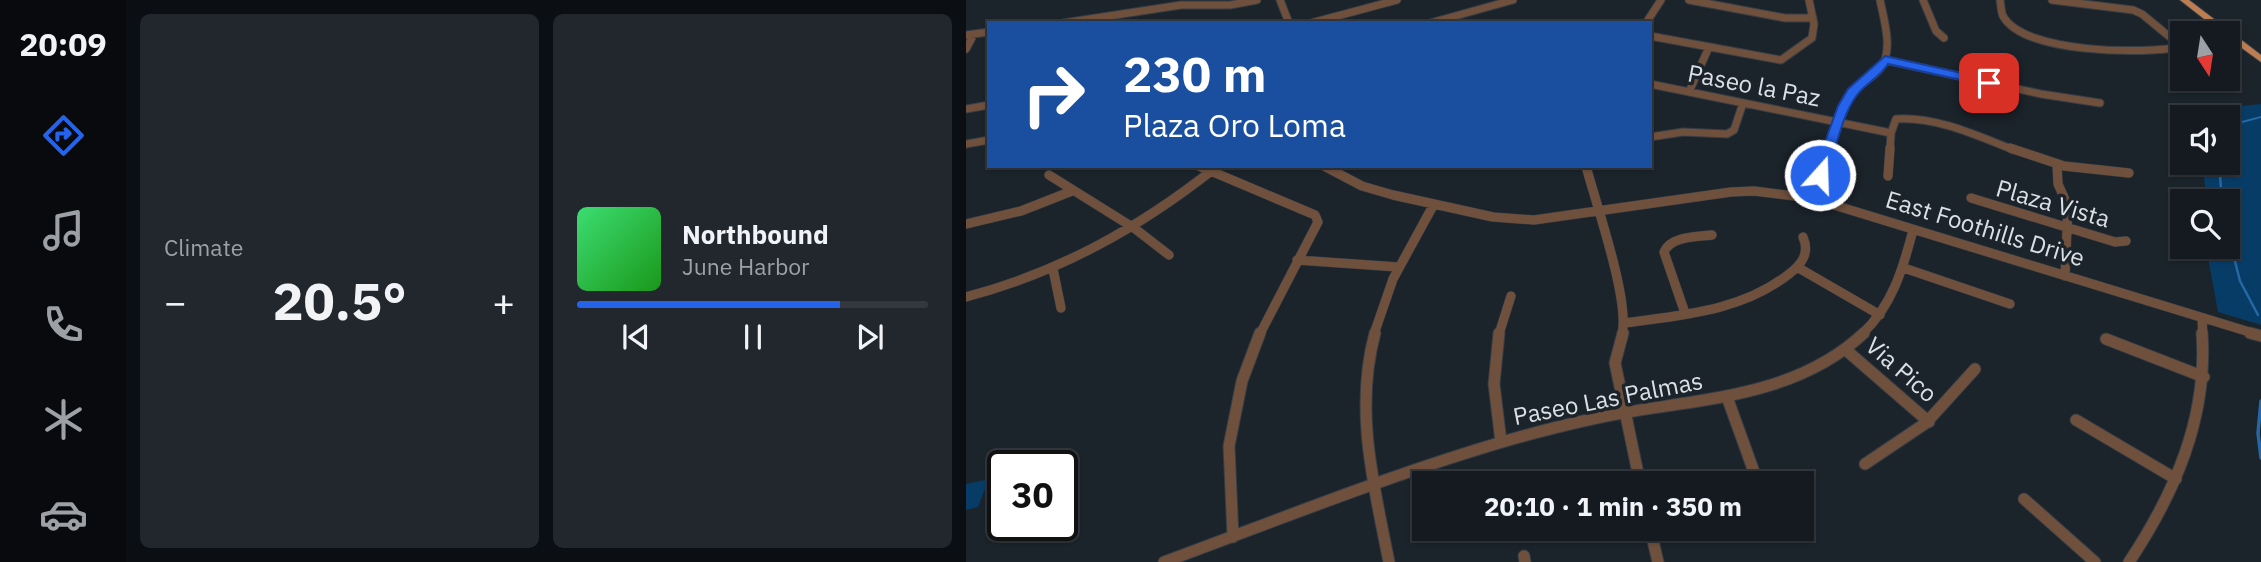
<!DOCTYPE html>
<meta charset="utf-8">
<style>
body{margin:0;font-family:"IBM Plex Sans",sans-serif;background:#21272d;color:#f1f3f6;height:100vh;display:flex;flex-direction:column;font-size:26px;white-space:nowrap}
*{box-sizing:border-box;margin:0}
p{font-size:23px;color:#9da1a5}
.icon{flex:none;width:38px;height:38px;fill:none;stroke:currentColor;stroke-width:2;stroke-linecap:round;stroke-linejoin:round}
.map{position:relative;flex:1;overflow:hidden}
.sheet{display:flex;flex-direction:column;gap:14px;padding:14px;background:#0b0e12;width:840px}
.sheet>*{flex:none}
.top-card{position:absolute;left:21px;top:21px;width:665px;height:147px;border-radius:0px;box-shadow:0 2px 5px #0004,0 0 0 2px #33383e;background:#1a4fa0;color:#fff;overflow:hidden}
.needle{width:46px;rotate:168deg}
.buttons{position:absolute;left:1204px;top:21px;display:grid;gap:14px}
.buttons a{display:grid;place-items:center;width:70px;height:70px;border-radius:0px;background:#141a20;box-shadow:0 2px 5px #0004,0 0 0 2px #33383e;font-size:35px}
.speed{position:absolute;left:21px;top:450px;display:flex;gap:14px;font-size:35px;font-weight:700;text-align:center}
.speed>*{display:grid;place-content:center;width:91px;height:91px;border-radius:50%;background:#141a20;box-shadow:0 2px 5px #0004,0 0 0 2px #33383e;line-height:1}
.speed .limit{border:4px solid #111;border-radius:10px;background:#fff;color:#111}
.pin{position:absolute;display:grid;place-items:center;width:60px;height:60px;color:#fff;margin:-30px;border-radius:14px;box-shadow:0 4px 10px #0006}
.me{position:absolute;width:77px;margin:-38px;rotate:20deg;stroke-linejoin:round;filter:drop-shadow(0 0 5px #0008)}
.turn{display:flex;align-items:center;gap:24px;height:147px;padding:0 21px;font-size:32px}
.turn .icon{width:91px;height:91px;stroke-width:2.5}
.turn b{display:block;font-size:49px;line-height:60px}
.big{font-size:52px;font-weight:700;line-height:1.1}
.sheet .tile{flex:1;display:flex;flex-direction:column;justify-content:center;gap:10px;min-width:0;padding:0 24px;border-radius:10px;background:#21272d}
.song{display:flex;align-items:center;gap:21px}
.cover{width:84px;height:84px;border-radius:10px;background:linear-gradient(135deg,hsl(140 70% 55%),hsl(120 70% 35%))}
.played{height:7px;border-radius:4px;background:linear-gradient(90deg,#2563eb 75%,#33383e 75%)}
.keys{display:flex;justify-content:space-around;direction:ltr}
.heat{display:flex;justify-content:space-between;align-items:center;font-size:38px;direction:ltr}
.sheet .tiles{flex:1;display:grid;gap:14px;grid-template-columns:repeat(2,1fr)}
.trip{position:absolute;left:446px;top:471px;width:402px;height:70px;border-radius:0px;background:#141a20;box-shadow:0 2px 5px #0004,0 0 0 2px #33383e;font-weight:700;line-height:70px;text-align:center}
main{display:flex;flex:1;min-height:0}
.tabs{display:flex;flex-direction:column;width:126px;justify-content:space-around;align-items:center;background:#080a0d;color:#9da1a5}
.tabs .icon{width:49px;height:49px}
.tabs .active{color:#2563eb}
.tabs b{font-size:32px;color:#f1f3f6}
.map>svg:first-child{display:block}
.green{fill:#073c67}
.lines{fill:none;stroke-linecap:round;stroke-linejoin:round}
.stream-far2{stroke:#2668a3;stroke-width:2}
.stream-far1{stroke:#2668a3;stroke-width:2.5}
.stream{stroke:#2668a3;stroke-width:3.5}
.minor-far2-casing{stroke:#363d45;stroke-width:9}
.minor-far1-casing{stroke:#363d45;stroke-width:10}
.minor-casing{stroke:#363d45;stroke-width:13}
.major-casing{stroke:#363d45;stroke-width:2}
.minor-far2{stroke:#6f503d;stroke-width:7}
.minor-far1{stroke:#6f503d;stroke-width:9}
.minor{stroke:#6f503d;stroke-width:11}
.major{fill:#bc7d53;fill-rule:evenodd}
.route{fill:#2563eb;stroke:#184099;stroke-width:2}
.labels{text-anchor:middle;stroke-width:7;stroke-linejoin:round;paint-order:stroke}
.street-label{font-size:24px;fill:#dbe0e6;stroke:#1b232b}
</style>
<main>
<nav class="tabs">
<b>20:09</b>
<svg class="icon active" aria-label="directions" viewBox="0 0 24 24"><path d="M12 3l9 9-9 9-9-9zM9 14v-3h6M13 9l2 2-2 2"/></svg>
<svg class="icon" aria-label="music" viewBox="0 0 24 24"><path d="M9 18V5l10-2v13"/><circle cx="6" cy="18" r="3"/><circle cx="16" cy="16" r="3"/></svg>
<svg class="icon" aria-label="phone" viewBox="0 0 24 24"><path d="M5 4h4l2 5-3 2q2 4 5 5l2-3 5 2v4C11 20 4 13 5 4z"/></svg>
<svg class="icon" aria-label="climate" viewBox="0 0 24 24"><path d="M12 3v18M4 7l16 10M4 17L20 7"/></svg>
<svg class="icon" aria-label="car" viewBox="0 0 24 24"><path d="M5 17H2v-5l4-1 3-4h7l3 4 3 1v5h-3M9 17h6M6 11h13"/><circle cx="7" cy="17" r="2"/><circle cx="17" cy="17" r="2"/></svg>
</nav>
<section class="sheet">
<div class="tiles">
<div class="tile"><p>Climate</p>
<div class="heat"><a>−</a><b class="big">20.5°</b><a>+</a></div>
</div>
<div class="tile">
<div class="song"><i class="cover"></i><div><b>Northbound</b><p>June Harbor</p></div></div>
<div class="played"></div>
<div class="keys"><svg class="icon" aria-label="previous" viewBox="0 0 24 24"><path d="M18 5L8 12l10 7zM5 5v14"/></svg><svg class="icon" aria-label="pause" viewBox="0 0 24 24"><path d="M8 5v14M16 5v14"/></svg><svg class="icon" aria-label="next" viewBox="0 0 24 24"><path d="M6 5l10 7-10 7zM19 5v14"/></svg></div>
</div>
</div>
</section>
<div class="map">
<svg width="1295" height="562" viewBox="0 0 1295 562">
<rect width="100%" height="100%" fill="#1b232b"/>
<path class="green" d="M1295,104V325L1252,312L1240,247H1262V201H1237L1239,186L1237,169L1224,163H1262V117L1249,115L1256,108Z
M23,479L12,507L0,510V484Z"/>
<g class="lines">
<path class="stream-far2" d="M1262,136L1276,122L1295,117"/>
<path class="stream-far1" d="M1253,163L1256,201
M1262,234L1274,281L1292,315"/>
<path class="stream" d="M1295,401L1292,433L1295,458"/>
<g class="minor-far2-casing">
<path id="minor-far2" d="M314,0L323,23
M723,0L819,18H847
M957,0L970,31L978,38
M1034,0C1035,5 1035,12 1037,16C1058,54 1178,54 1216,47
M1086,0L1167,10L1176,14L1216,47
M97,23L215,5H264L291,0
M345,23L431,0
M464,23L547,0
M680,23L695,0
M0,35L23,32
M684,36L815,60L846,38L848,24L843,0
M0,49L8,34
M919,60L1075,94L1134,103
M1251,79L1254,82
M684,84L925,133
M723,92L743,47
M0,109L23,105
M684,137L717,132L761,134L768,130L777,103
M0,144L23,140
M865,150C870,131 874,110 885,94C892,84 906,79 914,69C928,51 918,20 914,0
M924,150L925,133L930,119C970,116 1012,136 1048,150"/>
</g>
<g class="minor-far1-casing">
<path id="minor-far1" d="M1044,148L1098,166L1163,173
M1091,165L1092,184L1102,206L1099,276
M233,166L349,215L352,222L294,334
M358,166L396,186L427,195L527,217L568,220L765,192L788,191L845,198L1290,334
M620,166C630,204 664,301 656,334
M83,175L168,228L203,255
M922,176L924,148
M845,198L865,148
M1005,198L1149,242L1160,241
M0,224L55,211L106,191
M331,260L432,267
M831,267L914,315
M938,268L1044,304
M87,269L95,308
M0,297C94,272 173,228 249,168
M719,313L698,252C705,236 730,237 746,235
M1236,320L1237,334
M659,323C717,315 776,311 823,274C836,264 844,253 837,237
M408,334L427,279L468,204
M533,334L545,296
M896,334C926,306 937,269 947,230"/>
</g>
<g class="minor-casing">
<path id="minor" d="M409,333C388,410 408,486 423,562
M533,333L528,384L535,442
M657,333L649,363L674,483
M1284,333L1295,336
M1140,339L1238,377
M880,350L963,422
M761,397L792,483
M1110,420L1210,479
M899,464L960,423L1009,369
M1058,499L1129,562
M684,528L692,562
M267,537L263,446L276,381L294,333
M558,556L559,562
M198,562C312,520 426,474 543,440C582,429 621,419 662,412C745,398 833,394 898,333
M1163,562C1209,493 1242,417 1236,333"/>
</g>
<g class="major-casing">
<path id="major" d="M1214,0H1223L1295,55V62L1262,38V33H1256Z"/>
</g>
<use href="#minor-far2" class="minor-far2"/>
<use href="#minor-far1" class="minor-far1"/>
<use href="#minor" class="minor"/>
<use href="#major" class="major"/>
</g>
<path class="route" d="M919,56L1023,79L1029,83L1023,86L922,64C914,77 900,83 891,95C875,116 870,150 861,175L859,178H849L847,175L872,106L882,89Z"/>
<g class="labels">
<g class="street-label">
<text transform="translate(788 86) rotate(11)" y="8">Paseo la Paz</text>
<text transform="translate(1087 204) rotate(16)" y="8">Plaza Vista</text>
<text transform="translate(1019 229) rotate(17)" y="8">East Foothills Drive</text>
<text transform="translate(935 370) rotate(41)" y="8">Via Pico</text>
<text transform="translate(642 399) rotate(-11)" y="8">Paseo Las Palmas</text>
</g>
</g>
</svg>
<div class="buttons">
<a><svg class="needle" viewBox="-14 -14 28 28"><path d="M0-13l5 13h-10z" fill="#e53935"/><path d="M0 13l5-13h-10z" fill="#9da1a5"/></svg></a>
<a><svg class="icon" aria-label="sound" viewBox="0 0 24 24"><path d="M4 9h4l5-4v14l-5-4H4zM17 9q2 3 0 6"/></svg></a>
<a><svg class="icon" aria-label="search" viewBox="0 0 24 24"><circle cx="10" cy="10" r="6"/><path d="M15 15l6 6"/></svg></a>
</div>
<div class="speed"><div class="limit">30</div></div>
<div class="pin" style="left:1023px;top:83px;background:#d93025"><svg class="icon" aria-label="arrive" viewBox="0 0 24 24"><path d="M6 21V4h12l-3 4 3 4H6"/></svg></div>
<svg class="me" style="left:854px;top:175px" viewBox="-20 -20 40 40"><circle r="17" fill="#2563eb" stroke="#fff" stroke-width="3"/><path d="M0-11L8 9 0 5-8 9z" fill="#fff"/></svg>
<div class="trip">20:10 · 1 min · 350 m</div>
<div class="top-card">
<div class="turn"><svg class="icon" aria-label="right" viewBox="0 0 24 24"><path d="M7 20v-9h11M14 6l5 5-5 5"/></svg><div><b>230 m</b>Plaza Oro Loma</div></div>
</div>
</div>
</main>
